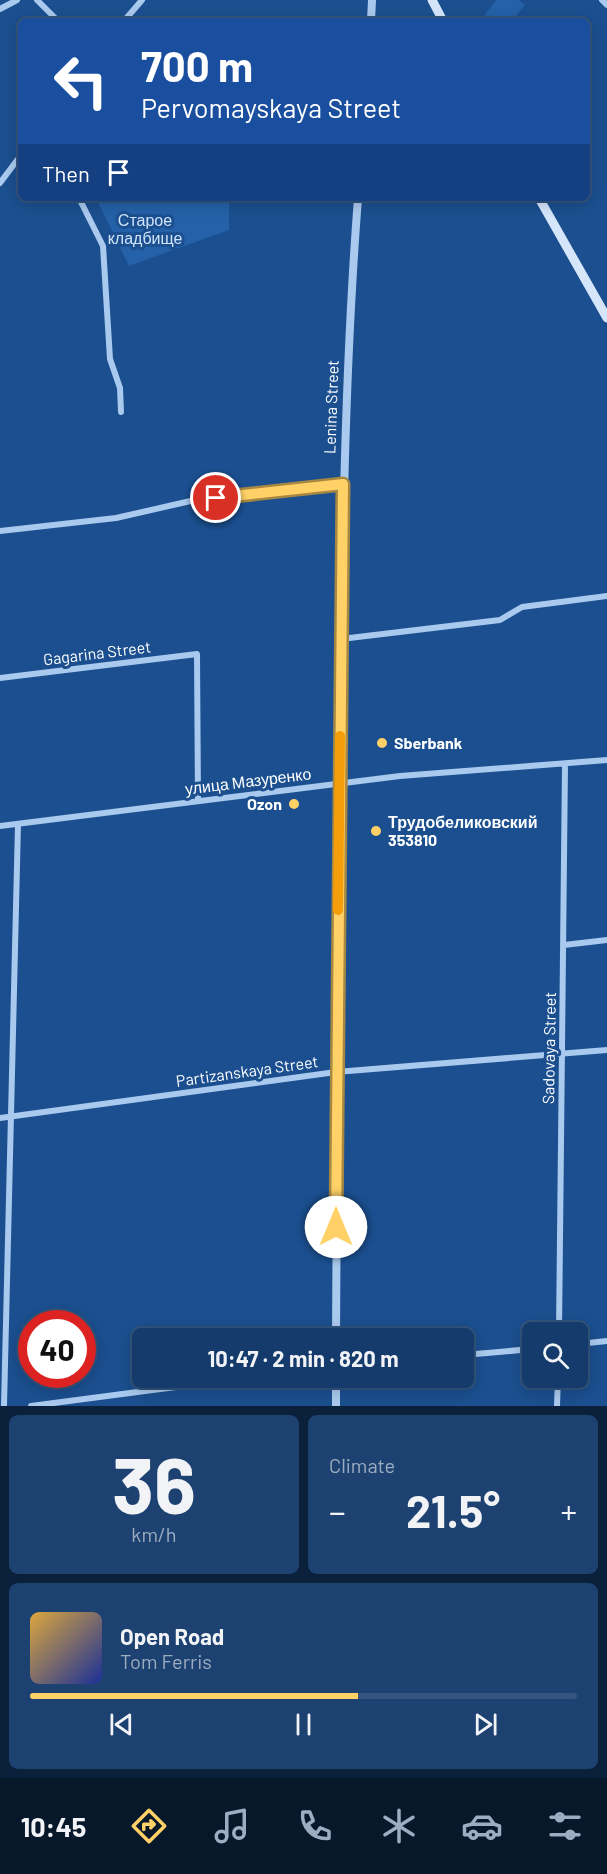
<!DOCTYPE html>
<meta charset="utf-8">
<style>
body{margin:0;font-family:Barlow,sans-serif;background:#1d4271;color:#f1f3f6;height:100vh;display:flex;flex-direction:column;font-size:22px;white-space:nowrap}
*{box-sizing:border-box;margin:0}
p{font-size:20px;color:#9dadc1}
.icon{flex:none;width:33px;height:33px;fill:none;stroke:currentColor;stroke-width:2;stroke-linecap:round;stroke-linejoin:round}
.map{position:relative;height:1406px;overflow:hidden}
.details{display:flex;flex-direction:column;gap:9px;padding:9px;background:#0b203b;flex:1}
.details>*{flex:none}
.guide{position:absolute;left:18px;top:18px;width:572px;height:183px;border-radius:9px;box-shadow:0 3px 15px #0003,0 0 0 2px #33557e;background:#1a4fa0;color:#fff;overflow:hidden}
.tools{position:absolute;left:522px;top:1322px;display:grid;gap:12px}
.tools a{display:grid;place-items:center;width:66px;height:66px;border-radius:9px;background:#143b6b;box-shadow:0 3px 15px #0003,0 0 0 2px #33557e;font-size:30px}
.speed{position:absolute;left:18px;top:1310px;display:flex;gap:12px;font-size:30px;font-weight:700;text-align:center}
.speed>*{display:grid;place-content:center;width:78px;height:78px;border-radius:50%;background:#143b6b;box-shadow:0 3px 15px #0003,0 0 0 2px #33557e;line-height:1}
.speed .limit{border:9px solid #d22;background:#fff;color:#111}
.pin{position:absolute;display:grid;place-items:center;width:51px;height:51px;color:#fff;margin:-26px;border:3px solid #fff;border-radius:50%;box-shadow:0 2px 6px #0007}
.me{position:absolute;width:66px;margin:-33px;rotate:0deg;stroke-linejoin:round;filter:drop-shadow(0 0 4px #0008)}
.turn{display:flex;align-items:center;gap:21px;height:126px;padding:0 24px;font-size:27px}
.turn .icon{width:78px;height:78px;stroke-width:2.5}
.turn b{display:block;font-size:42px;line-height:51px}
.then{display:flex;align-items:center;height:57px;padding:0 24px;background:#0003;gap:12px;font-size:22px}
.big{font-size:45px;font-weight:700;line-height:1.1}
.details .widget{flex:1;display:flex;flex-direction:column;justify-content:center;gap:9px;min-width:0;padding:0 21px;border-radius:9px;background:#1d4271}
.details .dial{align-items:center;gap:0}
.dial b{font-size:78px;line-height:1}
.song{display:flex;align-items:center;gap:18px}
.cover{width:72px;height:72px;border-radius:9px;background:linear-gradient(135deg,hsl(40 70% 55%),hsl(230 70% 35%))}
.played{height:6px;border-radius:3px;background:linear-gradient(90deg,#ffd166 60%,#33557e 60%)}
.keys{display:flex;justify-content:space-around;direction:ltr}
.heat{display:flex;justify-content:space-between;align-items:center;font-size:33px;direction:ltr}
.details .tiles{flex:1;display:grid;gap:9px;grid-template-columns:1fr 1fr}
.widget:last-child{grid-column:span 2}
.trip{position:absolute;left:132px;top:1328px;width:342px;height:60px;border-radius:9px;background:#143b6b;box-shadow:0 3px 15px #0003,0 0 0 2px #33557e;font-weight:700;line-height:60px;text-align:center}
.tab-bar{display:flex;height:96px;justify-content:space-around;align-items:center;background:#08182b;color:#9dadc1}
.tab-bar .icon{width:42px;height:42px}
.tab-bar .current{color:#ffd166}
.tab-bar b{font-size:27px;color:#f1f3f6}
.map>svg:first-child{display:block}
.green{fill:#2461a8}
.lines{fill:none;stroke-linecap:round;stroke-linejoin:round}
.minor{stroke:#a9c9ee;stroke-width:6}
.tertiary{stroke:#a9c9ee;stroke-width:8}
.secondary{stroke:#d6e6fa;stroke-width:9}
.route-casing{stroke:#a68842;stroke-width:15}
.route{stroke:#ffd166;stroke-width:10}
.slow{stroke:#f59e0b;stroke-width:10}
.poi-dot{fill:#ffd166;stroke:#1b4f8f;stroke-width:2}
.labels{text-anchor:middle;stroke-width:6;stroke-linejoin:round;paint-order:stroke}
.park-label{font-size:16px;fill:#cfe3fa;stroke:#1b4f8f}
.street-label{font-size:16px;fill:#fff;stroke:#1b4f8f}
.poi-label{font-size:16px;font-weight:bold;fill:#fff;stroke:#1b4f8f;text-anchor:start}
</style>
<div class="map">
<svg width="607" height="1406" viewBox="0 0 607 1406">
<rect width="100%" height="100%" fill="#1b4f8f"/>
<path class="green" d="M496,0H519L525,5L512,21H480Z
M96,198H229V230L129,266Z"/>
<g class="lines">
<path class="minor" d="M37,0L58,21
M602,0L607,5
M0,9L17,0
M124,21L142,0
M0,183L21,155
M79,198L103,246L110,359L120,388L121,412
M0,531L116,518L195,500L343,485
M341,639L500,620L522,607L607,596
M0,678L197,654L198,801
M0,826L400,776L607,760
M564,945L607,940
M0,1118L336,1072L607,1050
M559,1332L565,764
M578,1344L607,1341
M464,1355L532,1349
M4,1406L18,824
M31,1406L252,1377
M557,1406L558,1377"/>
<path class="tertiary" d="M371,21L372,0
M336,1338C336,1153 339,967 340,782C342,587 343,393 358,198
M336,1406V1377"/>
<path class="secondary" d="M432,0L443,21
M539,198L607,318"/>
</g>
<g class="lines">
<g class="route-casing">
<path id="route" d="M216,498L343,484L336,1227"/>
</g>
<use href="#route" class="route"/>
<path class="slow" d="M338,910L340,736"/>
</g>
<g class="poi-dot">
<circle cx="382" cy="743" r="6"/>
<circle cx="294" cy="804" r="6"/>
<circle cx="376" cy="831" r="6"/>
</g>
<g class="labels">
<g class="park-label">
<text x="145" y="226">Старое<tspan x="145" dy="18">кладбище</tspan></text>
</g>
<g class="street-label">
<text transform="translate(331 407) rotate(-88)" y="6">Lenina Street</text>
<text transform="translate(97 653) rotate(-7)" y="6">Gagarina Street</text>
<text transform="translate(248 781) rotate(-7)" y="6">улица Мазуренко</text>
<text transform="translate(549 1048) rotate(-89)" y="6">Sadovaya Street</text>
<text transform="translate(247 1071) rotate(-8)" y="6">Partizanskaya Street</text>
</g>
<g class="poi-label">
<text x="394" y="749">Sberbank</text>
<text x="282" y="810" text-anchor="end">Ozon</text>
<text x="388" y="828">Трудобеликовский<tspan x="388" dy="18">353810</tspan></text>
</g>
</g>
</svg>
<div class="tools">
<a><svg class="icon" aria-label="search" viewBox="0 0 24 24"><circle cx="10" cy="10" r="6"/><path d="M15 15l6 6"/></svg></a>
</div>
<div class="speed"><div class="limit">40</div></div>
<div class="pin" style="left:216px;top:498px;background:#d93025"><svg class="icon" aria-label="arrive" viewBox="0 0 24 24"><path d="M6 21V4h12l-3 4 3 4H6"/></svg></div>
<svg class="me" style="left:336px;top:1227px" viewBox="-20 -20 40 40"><circle r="19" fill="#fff"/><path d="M0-13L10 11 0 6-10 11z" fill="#ffd166"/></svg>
<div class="trip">10:47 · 2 min · 820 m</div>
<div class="guide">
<div class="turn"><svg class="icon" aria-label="left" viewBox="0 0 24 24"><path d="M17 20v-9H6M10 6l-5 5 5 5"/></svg><div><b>700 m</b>Pervomayskaya Street</div></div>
<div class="then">Then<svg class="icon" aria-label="arrive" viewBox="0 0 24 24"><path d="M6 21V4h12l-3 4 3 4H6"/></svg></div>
</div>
</div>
<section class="details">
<div class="tiles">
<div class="widget dial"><b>36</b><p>km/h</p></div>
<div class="widget"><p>Climate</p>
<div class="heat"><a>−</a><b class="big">21.5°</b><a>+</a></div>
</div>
<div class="widget">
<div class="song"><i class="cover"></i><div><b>Open Road</b><p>Tom Ferris</p></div></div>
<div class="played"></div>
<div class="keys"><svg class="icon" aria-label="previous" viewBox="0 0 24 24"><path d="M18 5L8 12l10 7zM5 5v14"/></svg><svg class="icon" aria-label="pause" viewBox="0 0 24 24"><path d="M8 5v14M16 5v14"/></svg><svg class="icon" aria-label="next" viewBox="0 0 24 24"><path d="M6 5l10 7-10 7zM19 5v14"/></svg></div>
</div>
</div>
</section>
<nav class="tab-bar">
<b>10:45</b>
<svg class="icon current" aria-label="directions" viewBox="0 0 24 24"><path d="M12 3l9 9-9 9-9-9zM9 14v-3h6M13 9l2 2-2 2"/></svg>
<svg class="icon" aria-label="music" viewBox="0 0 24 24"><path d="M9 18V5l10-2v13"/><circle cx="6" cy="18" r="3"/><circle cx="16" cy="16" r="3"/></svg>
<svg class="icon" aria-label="phone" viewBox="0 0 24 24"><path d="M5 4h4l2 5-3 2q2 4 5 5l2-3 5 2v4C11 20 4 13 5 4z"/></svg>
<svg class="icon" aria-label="climate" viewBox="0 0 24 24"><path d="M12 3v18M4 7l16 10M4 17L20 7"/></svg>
<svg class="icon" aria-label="car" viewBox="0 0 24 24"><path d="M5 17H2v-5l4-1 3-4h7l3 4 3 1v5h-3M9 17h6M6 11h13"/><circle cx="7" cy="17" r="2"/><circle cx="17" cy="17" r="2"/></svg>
<svg class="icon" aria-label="filters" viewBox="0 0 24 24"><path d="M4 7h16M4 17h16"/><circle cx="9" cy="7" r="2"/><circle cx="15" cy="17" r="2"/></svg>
</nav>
